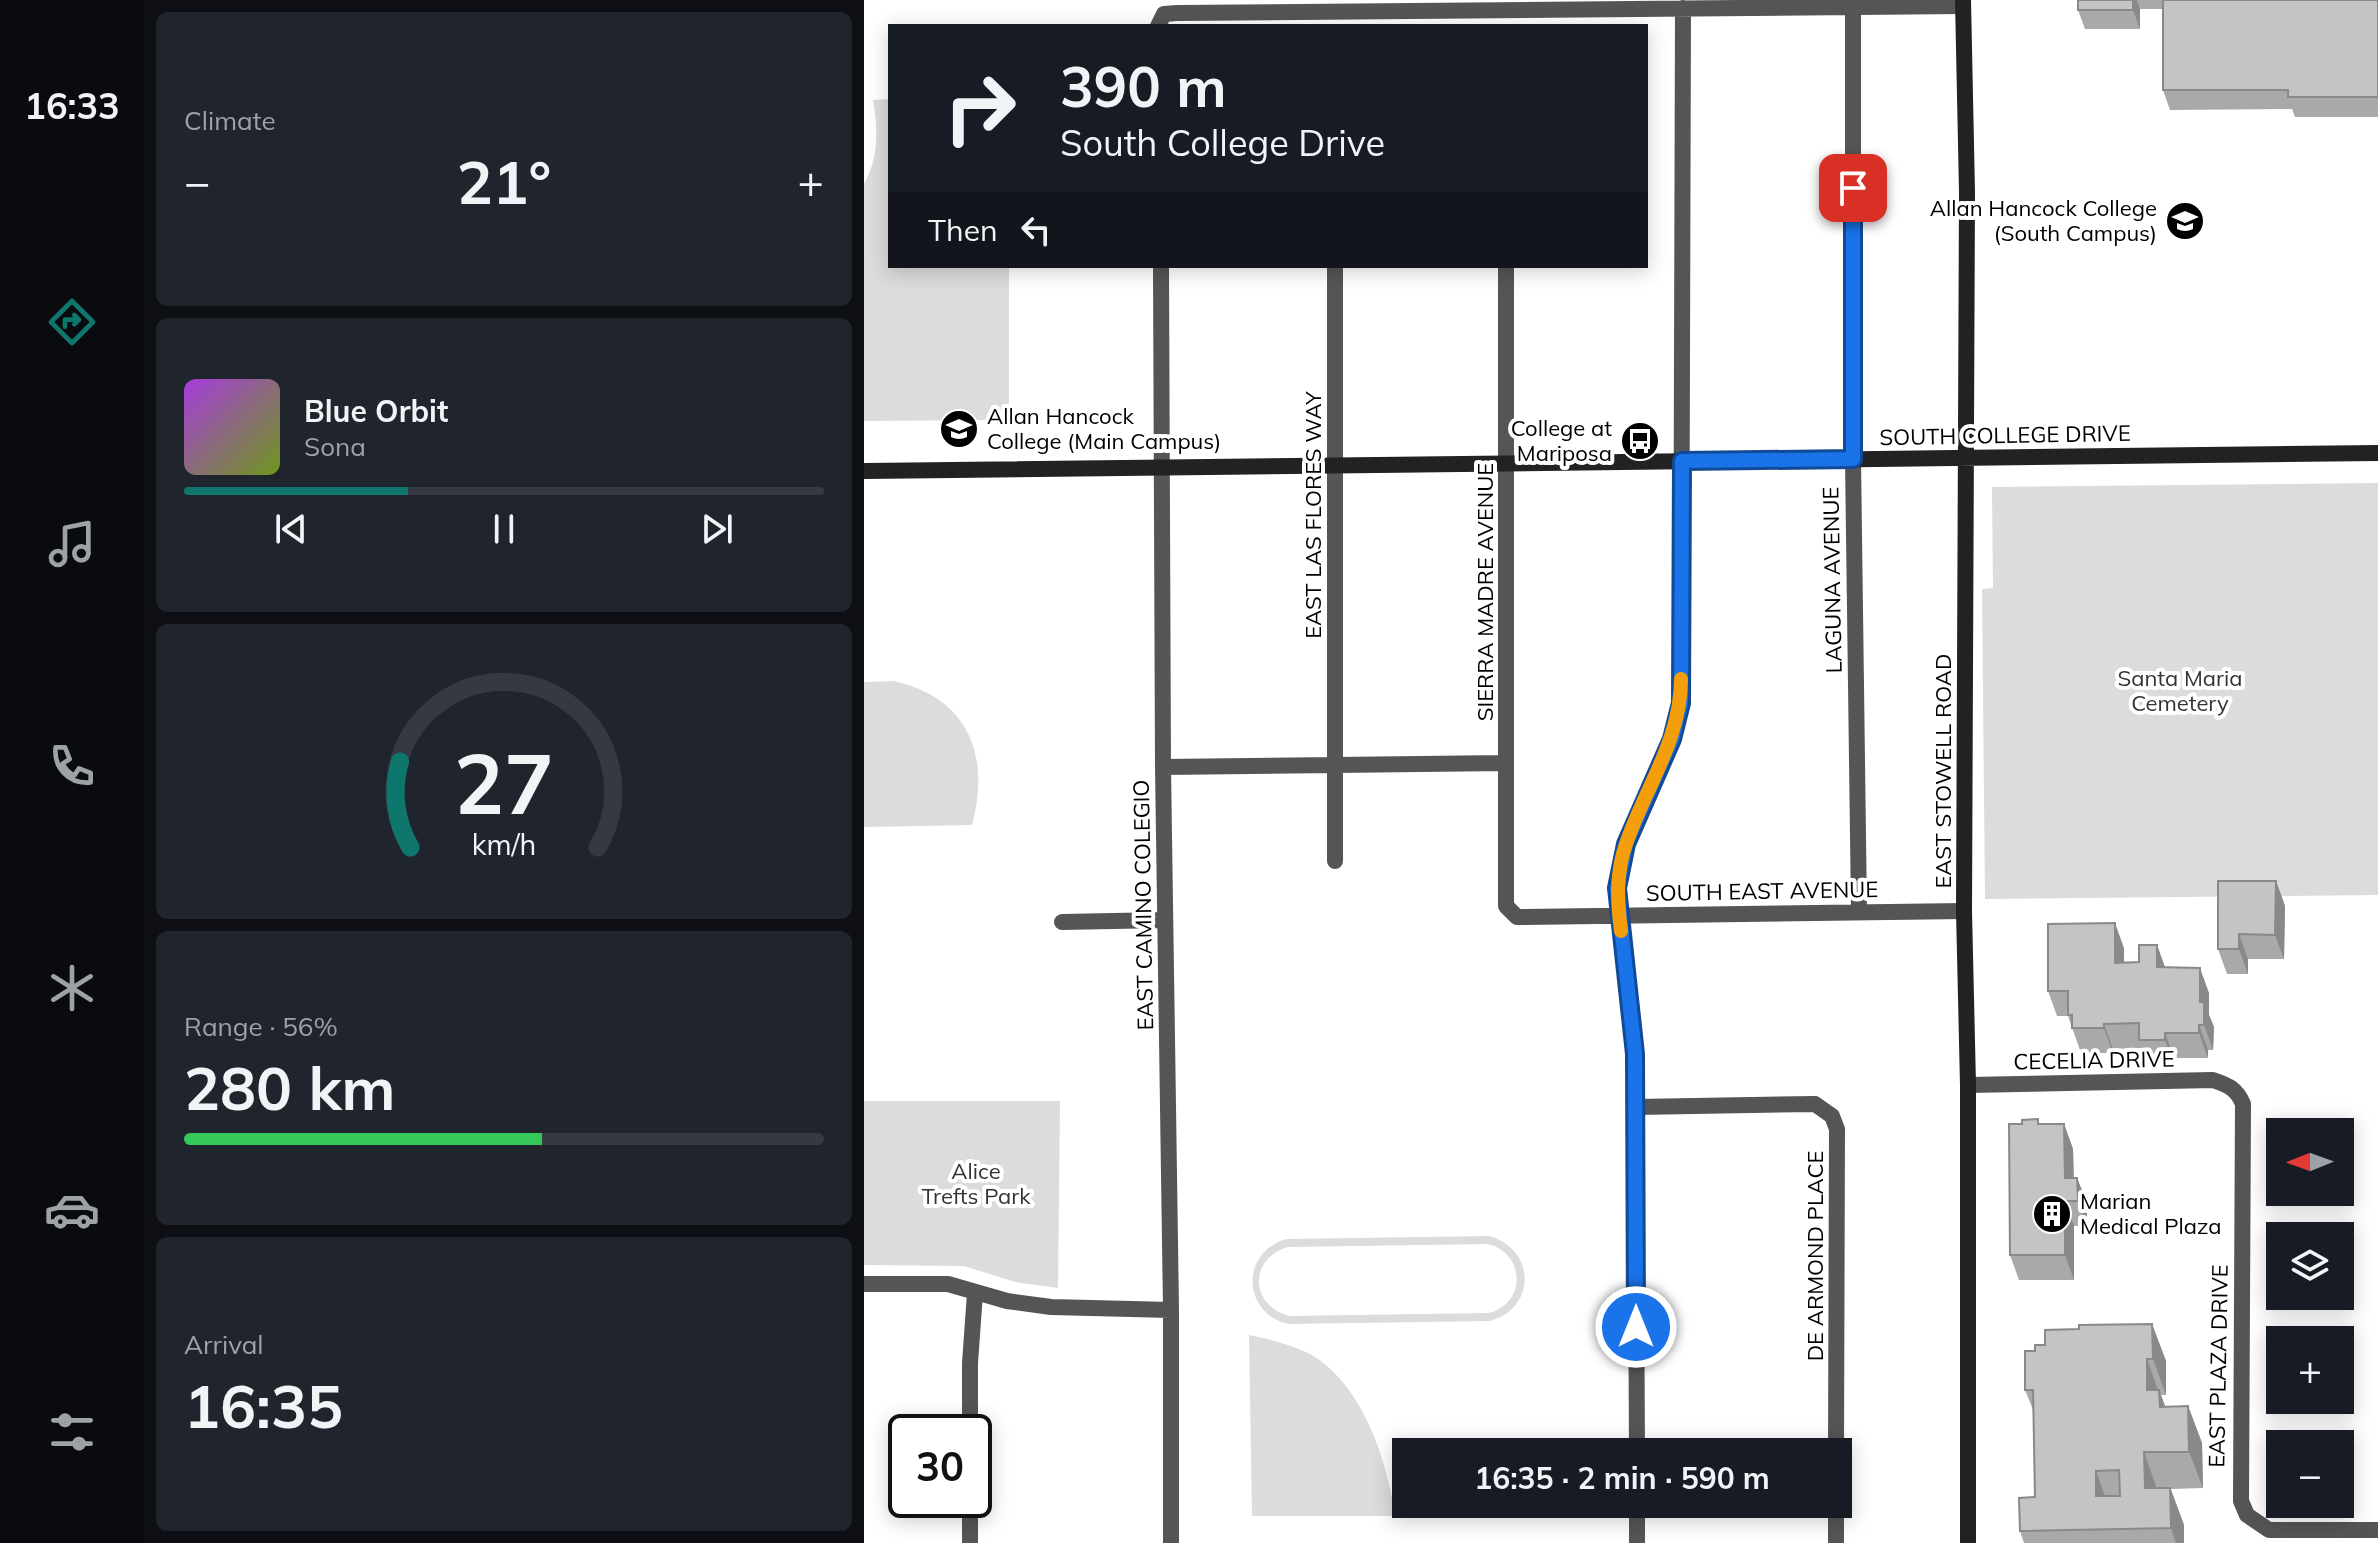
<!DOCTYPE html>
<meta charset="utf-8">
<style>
body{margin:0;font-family:Mulish,sans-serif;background:#20242c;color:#f1f3f6;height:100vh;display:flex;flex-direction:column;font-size:30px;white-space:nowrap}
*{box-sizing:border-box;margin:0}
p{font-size:26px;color:#9ea1a6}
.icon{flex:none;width:44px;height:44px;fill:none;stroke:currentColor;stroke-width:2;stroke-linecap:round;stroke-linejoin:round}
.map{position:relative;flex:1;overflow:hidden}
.panel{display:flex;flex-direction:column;gap:12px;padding:12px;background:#0d0f14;width:720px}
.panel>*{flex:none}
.banner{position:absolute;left:24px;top:24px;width:760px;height:244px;border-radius:0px;box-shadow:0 4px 20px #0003;background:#171b24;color:#f1f3f6;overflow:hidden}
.needle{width:52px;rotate:269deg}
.controls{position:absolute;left:1402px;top:1118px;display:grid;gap:16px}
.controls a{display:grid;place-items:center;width:88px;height:88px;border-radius:0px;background:#171b24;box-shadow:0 4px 20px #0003;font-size:40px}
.speed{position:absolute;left:24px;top:1414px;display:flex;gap:16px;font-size:40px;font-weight:700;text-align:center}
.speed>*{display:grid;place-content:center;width:104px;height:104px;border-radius:50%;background:#171b24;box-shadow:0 4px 20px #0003;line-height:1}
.speed .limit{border:4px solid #111;border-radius:12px;background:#fff;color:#111}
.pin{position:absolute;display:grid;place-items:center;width:68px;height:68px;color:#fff;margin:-34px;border-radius:16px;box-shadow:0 4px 12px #0006}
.me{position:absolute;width:88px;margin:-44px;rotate:0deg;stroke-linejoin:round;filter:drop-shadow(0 0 6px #0008)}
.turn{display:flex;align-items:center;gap:28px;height:168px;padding:0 40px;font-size:36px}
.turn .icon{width:104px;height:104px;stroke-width:2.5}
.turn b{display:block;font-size:56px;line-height:68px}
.then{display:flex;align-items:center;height:76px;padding:0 40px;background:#0003;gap:16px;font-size:30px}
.big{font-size:60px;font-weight:700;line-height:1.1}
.panel .widget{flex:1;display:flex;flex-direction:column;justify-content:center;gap:12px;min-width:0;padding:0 28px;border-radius:12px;background:#20242c}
.panel .dial{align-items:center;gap:0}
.dial svg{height:208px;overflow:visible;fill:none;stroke:#363941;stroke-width:7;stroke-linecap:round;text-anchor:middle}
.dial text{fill:#f1f3f6;stroke:none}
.song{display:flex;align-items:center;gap:24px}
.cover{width:96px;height:96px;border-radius:12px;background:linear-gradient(135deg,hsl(280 70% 55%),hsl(80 70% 35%))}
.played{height:8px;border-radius:4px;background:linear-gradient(90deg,#0f766e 35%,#363941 35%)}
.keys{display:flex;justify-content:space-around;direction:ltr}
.heat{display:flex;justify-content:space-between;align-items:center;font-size:44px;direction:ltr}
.charge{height:12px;border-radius:6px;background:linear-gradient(90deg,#34c759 56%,#363941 0)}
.trip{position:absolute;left:528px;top:1438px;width:460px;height:80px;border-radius:0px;background:#171b24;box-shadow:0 4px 20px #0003;font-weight:700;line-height:80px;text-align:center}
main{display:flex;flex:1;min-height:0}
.tabs{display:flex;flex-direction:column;width:144px;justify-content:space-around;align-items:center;background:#090b0e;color:#9ea1a6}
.tabs .icon{width:56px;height:56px}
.tabs .active{color:#0f766e}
.tabs b{font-size:36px;color:#f1f3f6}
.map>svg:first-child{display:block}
.green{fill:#dcdcdc;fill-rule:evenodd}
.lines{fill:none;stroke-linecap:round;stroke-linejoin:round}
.street{stroke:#555;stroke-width:16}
.secondary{stroke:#222;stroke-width:16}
.wall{fill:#a9a9a9}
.shaded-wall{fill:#898989}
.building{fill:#c4c4c4;stroke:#898989;stroke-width:2;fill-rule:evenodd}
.route-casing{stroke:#114b97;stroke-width:20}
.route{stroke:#1a73e8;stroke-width:14}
.slow{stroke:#f59e0b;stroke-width:14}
.labels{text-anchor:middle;stroke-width:8;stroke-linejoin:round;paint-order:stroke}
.poi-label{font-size:22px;fill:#000;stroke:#fff;text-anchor:end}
.street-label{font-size:22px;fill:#000;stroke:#fff}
.park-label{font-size:22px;fill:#333;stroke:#fff}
</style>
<main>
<nav class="tabs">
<b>16:33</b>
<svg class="icon active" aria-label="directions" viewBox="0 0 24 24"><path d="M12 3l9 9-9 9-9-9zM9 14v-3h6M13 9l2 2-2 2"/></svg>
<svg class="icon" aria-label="music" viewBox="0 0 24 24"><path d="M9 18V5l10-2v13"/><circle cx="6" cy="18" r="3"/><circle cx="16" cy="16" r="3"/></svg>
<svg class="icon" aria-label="phone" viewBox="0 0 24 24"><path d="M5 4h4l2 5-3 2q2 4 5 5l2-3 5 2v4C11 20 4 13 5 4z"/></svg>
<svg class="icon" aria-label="climate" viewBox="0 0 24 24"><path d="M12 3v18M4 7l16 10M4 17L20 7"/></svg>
<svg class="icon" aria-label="car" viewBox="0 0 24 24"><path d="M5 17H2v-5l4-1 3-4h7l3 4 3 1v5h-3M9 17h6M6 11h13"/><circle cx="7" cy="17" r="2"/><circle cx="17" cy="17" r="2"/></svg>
<svg class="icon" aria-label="filters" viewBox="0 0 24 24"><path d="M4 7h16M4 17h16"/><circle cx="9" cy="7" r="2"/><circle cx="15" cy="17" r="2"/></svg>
</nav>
<section class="panel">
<div class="widget"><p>Climate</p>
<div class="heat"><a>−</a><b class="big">21°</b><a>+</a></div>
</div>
<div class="widget">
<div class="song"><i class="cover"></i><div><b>Blue Orbit</b><p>Sona</p></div></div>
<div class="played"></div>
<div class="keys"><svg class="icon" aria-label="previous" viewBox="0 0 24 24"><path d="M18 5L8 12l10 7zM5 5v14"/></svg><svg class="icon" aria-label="pause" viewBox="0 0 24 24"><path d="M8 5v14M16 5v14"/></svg><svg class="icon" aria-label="next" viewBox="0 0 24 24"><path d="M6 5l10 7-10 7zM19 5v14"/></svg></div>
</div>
<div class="widget dial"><svg viewBox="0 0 100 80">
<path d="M14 69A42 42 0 1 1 86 69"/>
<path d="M14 69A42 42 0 0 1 10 36" stroke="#0f766e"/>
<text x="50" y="56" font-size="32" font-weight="700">27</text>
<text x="50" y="72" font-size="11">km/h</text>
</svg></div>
<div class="widget"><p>Range · 56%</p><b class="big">280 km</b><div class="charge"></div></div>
<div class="widget"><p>Arrival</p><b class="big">16:35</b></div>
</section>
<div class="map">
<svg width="1514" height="1543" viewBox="0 0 1514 1543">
<rect width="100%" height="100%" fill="#fff"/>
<path class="green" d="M26,99V266H145V408L131,420L0,421V184C15,157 14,130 9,100Z
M1514,483V895L1121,899L1118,589L1129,588L1128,487Z
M29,681C104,697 127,755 108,825L0,827V682Z
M0,1101H196L194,1288L151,1282L100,1266L0,1265Z
M625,1236C672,1249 673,1308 626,1321L424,1324C377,1313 377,1251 423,1239ZM624,1244C661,1253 663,1303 625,1313L425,1316C385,1305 385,1258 424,1247Z
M385,1335C405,1339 425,1344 444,1353C498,1382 523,1459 531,1516H388Z"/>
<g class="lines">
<path class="street" d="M989,7V459L995,911
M294,26L300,14L313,13L1099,6
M297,266L299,767L307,1310V1543
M471,266V861
M642,266V906L653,917L1100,911
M299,767L642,763
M198,922L301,920
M1104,1085L1349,1080C1364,1085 1373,1089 1379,1104L1377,1501L1383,1515L1405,1530H1514
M772,1107L951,1104L968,1116L973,1129L972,1452
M0,1284H84L143,1301L187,1307L307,1310
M106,1432V1363L111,1293
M773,1452L771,1054L753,888L762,844L808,739L817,703L819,8
M773,1504V1543
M106,1543V1500
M972,1543V1504"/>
<path class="secondary" d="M1099,0L1103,192L1100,911L1104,1085V1543
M0,471L1514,453"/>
</g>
<path class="wall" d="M1214,0H1514V117H1431L1428,109L1306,110L1299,90V9H1276V29H1221L1214,10Z
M1412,881L1421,906L1420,959H1384V974H1363L1354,949Z
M1293,945L1301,968L1345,993V1015L1350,1027L1349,1050H1344V1058H1310V1065H1284L1278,1048L1249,1049V1053H1217L1204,1016H1193L1184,991L1260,948V963L1275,962Z
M1176,1124H1200L1209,1149L1210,1178H1213L1223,1203V1226H1210V1280H1155L1146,1255Z
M1288,1324L1302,1361V1395H1297L1301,1407L1324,1406L1338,1443L1339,1488L1307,1489L1320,1525V1543H1160L1156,1531L1171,1497L1170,1412L1161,1390L1171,1351L1181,1345L1215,1329Z"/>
<path class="shaded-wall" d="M1269,0H1273L1276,9V29L1269,10Z
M1412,881L1421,906L1420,959L1411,935Z
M1251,923L1260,948V988L1251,963Z
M1375,934L1384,959V974L1375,949Z
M1293,945L1302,970L1293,967Z
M1336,968L1345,993V1015L1350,1027L1349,1050L1340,1025L1336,1002Z
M1240,1024L1249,1049V1053L1240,1028Z
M1335,1025L1344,1050V1058L1335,1033Z
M1301,1033L1310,1058V1065L1301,1040Z
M1200,1124L1209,1149L1210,1203L1201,1178Z
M1213,1178L1223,1203V1226L1214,1201Z
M1201,1201L1210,1226V1280L1201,1255Z
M1288,1324L1302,1361V1395L1289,1359Z
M1283,1359L1295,1393V1390L1309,1427L1283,1390Z
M1324,1406L1338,1443L1339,1488L1325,1452Z
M1280,1452L1293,1489L1281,1488Z
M1232,1471L1245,1508L1232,1496Z
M1306,1488L1320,1525V1543H1312L1307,1528Z"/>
<path class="building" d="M1214,0H1269V10H1214Z
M1299,0H1514V97H1424V90H1299Z
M1354,881H1412L1411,935L1375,934V949H1354Z
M1251,923V963L1275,962V945H1293V967L1336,968V1002H1340V1025H1335V1033H1301V1040H1275V1023L1240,1024V1028H1208V1015H1204V991H1184V924Z
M1174,1119V1124H1200L1201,1178H1213L1214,1201H1201V1255H1146L1145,1124H1158V1120Z
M1288,1324L1289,1359H1283V1390H1295L1296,1407L1324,1406L1325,1452H1280L1281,1488H1306L1307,1528L1156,1531L1155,1498L1171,1497L1169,1390H1161V1351H1171V1345H1181V1330L1215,1329V1325ZM1255,1470L1256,1496H1232V1471Z"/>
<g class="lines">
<g class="route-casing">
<path id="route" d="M772,1327L771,1054L753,888L762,844L808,739L817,703L818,461L989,459V188"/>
</g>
<use href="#route" class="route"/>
<path class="slow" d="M757,931C753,901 752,872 762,844C781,788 817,740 817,679"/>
</g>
<defs>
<g id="university-disc" transform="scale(2)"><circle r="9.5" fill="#000" stroke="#fff"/><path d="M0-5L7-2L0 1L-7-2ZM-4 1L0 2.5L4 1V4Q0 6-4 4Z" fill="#fff"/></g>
<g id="bus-disc" transform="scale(2)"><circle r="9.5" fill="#000" stroke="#fff"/><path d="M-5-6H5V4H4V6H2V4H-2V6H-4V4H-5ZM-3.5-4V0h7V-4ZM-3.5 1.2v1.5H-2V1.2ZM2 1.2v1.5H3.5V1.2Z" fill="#fff"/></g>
<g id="building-disc" transform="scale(2)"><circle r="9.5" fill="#000" stroke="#fff"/><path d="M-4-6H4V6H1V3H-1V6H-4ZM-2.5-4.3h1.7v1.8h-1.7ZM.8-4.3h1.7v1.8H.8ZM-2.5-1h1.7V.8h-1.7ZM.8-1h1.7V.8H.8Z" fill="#fff"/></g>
</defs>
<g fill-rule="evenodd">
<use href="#university-disc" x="1321" y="221"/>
<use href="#university-disc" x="95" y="429"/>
<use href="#bus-disc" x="776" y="441"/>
<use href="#building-disc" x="1188" y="1214"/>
</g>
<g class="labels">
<g class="poi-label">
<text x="1293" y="216">Allan Hancock College<tspan x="1293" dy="25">(South Campus)</tspan></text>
<text x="123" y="424" text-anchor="start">Allan Hancock<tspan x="123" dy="25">College (Main Campus)</tspan></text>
<text x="748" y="436">College at<tspan x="748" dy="25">Mariposa</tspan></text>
<text x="1216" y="1209" text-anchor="start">Marian<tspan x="1216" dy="25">Medical Plaza</tspan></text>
</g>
<g class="street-label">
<text transform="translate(1141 435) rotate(-1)" y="8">SOUTH COLLEGE DRIVE</text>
<text transform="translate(449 515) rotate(-90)" y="8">EAST LAS FLORES WAY</text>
<text transform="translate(968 580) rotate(-91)" y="8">LAGUNA AVENUE</text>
<text transform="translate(621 592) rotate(-90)" y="8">SIERRA MADRE AVENUE</text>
<text transform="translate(1079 771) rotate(-90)" y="8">EAST STOWELL ROAD</text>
<text transform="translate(898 891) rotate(-1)" y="8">SOUTH EAST AVENUE</text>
<text transform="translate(279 905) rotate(-91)" y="8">EAST CAMINO COLEGIO</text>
<text transform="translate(1230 1060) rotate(-1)" y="8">CECELIA DRIVE</text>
<text transform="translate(951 1256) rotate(-90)" y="8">DE ARMOND PLACE</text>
<text transform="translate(1354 1366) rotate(-89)" y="8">EAST PLAZA DRIVE</text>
</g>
<g class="park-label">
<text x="1316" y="686">Santa Maria<tspan x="1316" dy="25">Cemetery</tspan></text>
<text x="112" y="1179">Alice<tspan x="112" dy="25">Trefts Park</tspan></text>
</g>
</g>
</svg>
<div class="controls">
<a><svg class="needle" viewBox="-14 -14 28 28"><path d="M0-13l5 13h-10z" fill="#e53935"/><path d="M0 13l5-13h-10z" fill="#9ea1a6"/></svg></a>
<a><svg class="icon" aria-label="layers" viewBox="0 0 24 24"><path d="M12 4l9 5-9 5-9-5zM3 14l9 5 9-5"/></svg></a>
<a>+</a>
<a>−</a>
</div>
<div class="speed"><div class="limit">30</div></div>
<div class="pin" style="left:989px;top:188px;background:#d93025"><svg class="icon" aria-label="arrive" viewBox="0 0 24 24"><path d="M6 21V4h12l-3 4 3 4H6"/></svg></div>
<svg class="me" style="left:772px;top:1327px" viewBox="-20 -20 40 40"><circle r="17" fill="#1a73e8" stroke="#fff" stroke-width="3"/><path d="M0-11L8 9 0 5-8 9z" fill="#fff"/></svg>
<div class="trip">16:35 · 2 min · 590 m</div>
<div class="banner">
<div class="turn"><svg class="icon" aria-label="right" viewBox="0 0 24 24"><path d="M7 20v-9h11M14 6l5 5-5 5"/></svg><div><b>390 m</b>South College Drive</div></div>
<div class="then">Then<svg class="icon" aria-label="left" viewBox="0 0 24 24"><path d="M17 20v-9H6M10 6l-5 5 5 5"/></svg></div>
</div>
</div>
</main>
